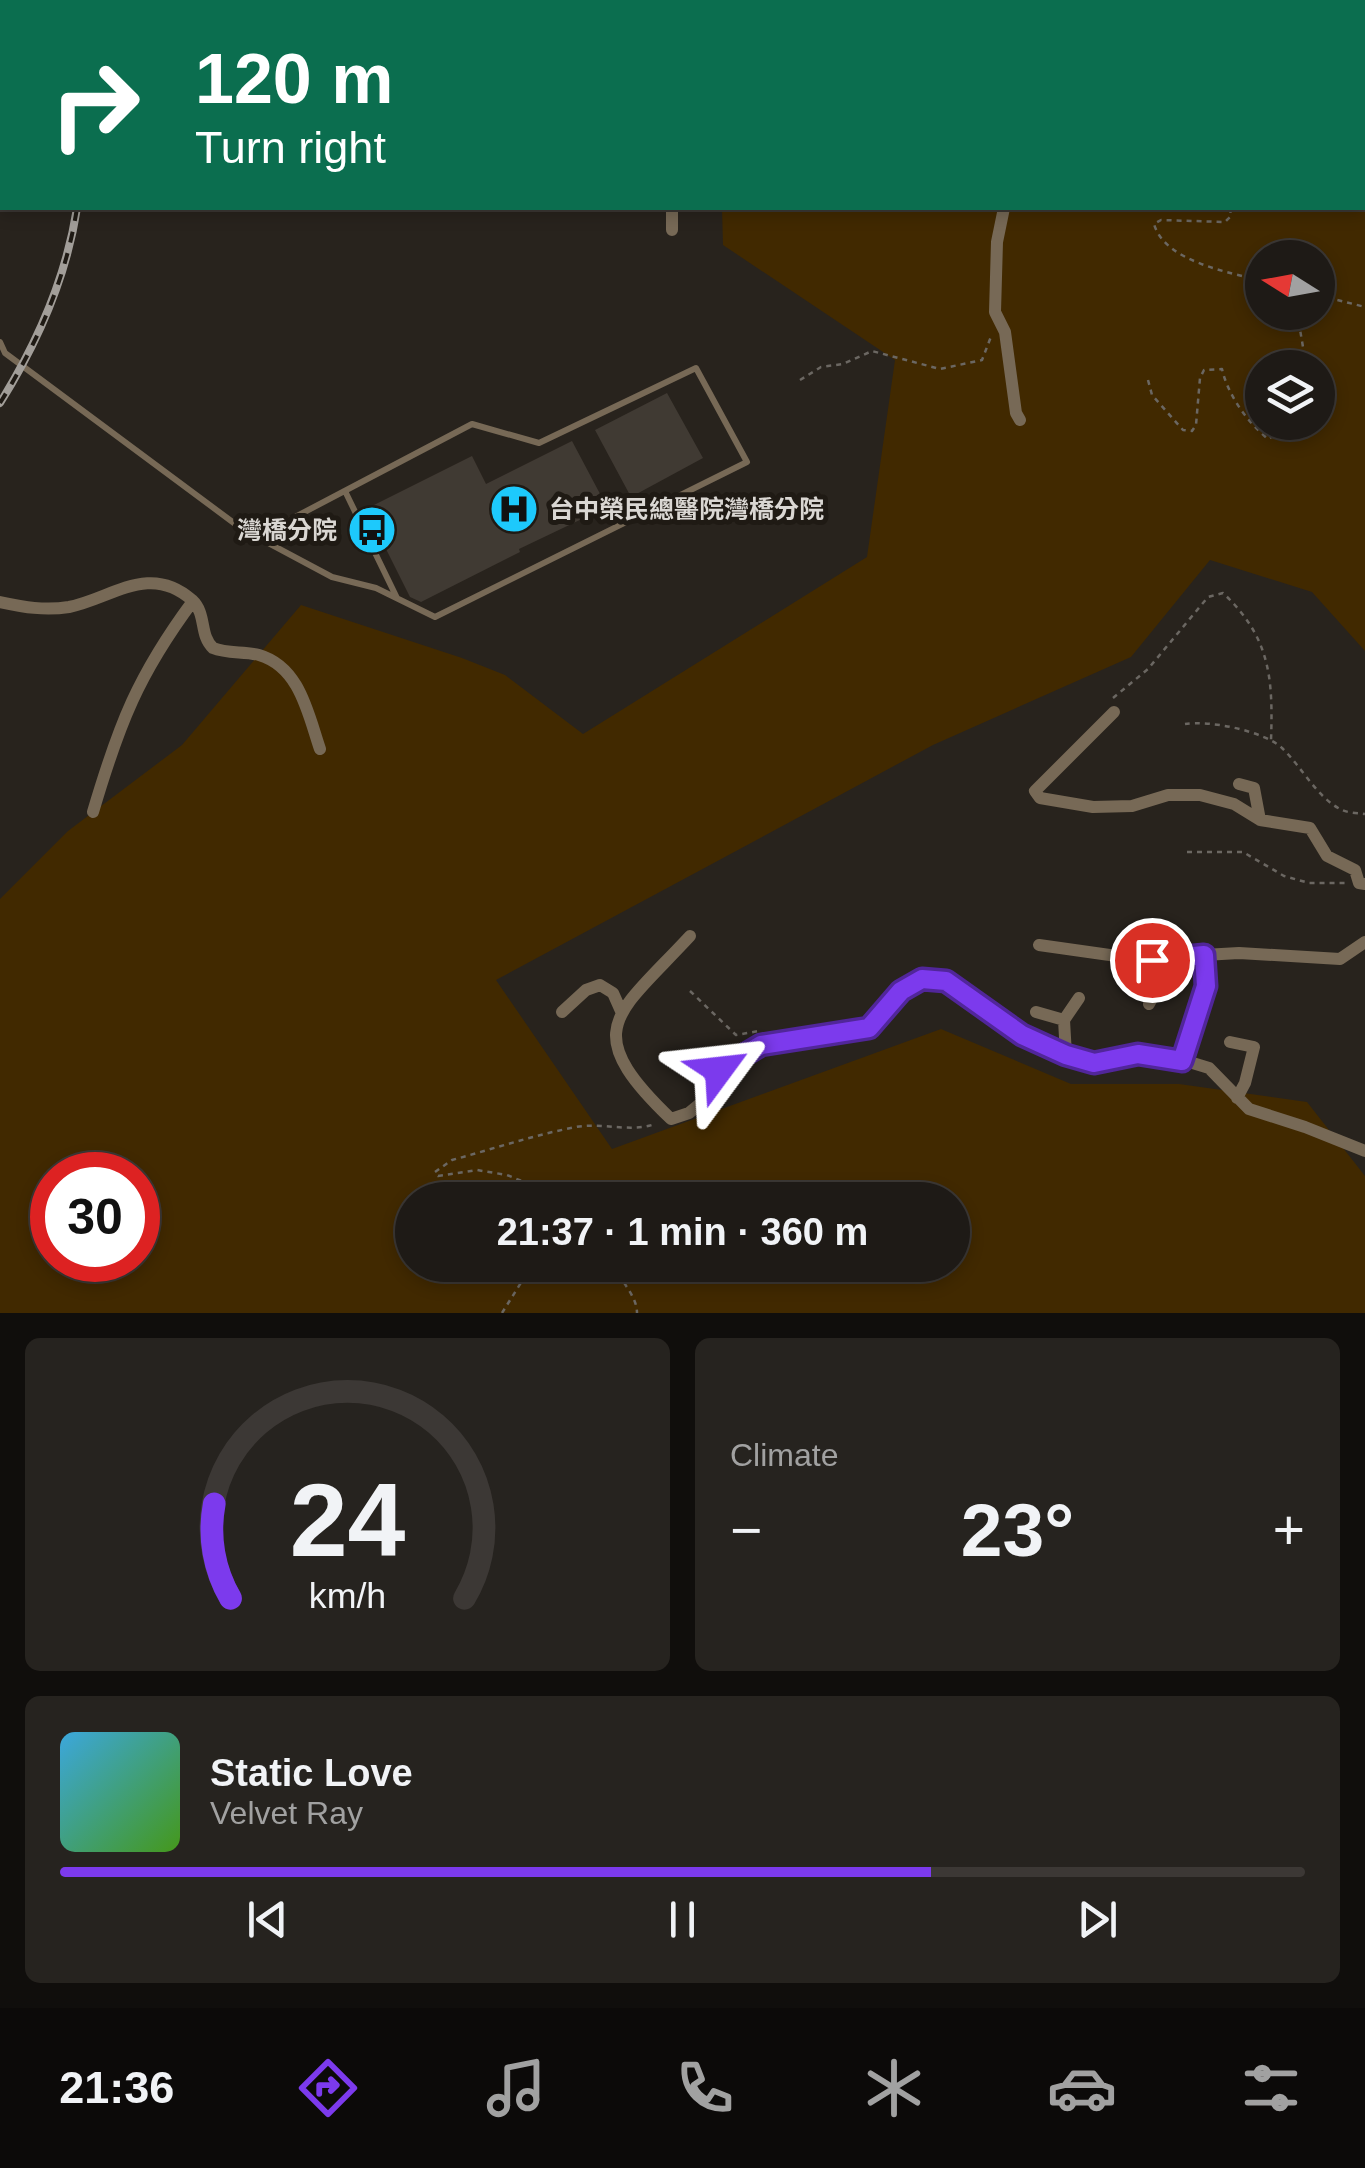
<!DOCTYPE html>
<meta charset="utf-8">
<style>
body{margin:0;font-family:Helvetica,"Noto Sans TC",sans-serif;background:#26231f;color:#f1f3f6;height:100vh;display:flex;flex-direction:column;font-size:38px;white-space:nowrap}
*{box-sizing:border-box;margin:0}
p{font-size:32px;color:#a1a1a1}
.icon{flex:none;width:55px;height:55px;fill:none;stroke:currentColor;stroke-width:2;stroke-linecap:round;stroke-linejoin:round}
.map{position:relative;height:1313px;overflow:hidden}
.drawer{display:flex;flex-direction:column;gap:25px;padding:25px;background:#100e0c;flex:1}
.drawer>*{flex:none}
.banner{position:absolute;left:0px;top:0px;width:1365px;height:210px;box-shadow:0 5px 15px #0003,0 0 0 2px #3c3835;background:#0b6e4f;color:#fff;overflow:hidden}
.needle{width:65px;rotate:281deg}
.fabs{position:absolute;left:1245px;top:240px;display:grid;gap:20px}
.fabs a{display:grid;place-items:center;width:90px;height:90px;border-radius:50%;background:#1e1a16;box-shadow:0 5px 15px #0003,0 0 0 2px #3c3835;font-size:50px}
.speed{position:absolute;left:30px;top:1152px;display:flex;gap:20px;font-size:50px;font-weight:700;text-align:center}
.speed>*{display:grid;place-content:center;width:130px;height:130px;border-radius:50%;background:#1e1a16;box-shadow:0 5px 15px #0003,0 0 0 2px #3c3835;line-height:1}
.speed .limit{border:15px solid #d22;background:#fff;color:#111}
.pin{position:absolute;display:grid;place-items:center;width:85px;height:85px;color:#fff;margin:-42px;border:5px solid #fff;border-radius:50%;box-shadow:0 2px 10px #0007}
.me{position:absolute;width:110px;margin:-55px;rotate:60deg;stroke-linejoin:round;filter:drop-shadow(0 0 8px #0008)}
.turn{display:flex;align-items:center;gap:35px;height:210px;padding:0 30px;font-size:45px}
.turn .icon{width:130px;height:130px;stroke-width:2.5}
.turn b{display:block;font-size:70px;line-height:85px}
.big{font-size:75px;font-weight:700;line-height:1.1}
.drawer .widget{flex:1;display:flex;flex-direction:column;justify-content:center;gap:15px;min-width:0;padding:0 35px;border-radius:15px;background:#26231f}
.drawer .dial{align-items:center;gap:0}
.dial svg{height:260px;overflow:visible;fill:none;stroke:#3c3835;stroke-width:7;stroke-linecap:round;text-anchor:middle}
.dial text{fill:#f1f3f6;stroke:none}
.song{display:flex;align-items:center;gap:30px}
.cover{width:120px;height:120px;border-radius:15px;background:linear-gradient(135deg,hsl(200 70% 55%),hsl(100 70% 35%))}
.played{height:10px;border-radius:5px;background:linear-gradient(90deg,#7c3aed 70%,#3c3835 70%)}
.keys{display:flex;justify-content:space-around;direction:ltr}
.heat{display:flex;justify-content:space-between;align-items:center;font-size:55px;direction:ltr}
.drawer .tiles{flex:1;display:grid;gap:25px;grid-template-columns:1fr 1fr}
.widget:last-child{grid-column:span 2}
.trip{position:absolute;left:395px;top:1182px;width:575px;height:100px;border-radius:50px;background:#1e1a16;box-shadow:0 5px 15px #0003,0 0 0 2px #3c3835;font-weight:700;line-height:100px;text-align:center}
.dock{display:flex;height:160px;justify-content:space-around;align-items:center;background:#0c0a09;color:#a1a1a1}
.dock .icon{width:70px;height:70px}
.dock .selected{color:#7c3aed}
.dock b{font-size:45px;color:#f1f3f6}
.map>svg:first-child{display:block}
.green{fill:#412900;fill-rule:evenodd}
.building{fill:#403a33}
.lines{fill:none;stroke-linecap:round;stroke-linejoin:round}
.path{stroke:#6b6762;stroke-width:2.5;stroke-dasharray:5 5;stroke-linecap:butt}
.service{stroke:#776956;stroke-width:6}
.minor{stroke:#776956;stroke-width:12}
.tertiary{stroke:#776956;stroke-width:15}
.rail-casing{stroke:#a29e99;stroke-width:8}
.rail{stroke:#1f1a14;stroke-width:4;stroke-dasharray:11;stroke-linecap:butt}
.route-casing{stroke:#51269a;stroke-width:25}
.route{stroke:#7c3aed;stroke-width:18}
.labels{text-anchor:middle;stroke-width:10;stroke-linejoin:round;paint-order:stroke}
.poi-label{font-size:25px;font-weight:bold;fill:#dad7d3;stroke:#1f1a14;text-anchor:start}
</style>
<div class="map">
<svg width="1365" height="1313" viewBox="0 0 1365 1313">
<rect width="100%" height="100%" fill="#28231d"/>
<path class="green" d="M1111,0H1365V651L1312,592L1210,560L1131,657L933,745L496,980L612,1149L941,1029L1071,1084H1179L1307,1102L1365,1176V1313H0V899L68,831L182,745L301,605L462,658L505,675L583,734L867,557L895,360L723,245L722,208H1362V2H1108ZM1262,258H1318V312H1262ZM1262,368H1318V422H1262ZM52,1175H138V1260H52ZM412,1200H952V1265H412Z"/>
<path class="building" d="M667,393L703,458L631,497L595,430Z
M572,441L607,507L519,549L520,552L421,602L410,597L366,509L472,456L486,484Z"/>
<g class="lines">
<path class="path" d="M1362,24L1365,25
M1230,208L1231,216L1225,222L1161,220L1154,224C1165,262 1229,272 1262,281
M1318,295L1365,307
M1297,312L1303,347L1298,368
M800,380L821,367L843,364L872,351L940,369L982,360L992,334
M1148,380L1152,395L1183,430L1192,431L1196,425L1200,378L1204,370L1222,369C1228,395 1247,422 1268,439L1278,433L1282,422
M1113,698L1148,669L1208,597L1223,593C1271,638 1273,679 1271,741
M1185,724C1209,720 1264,731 1282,748C1301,766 1318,799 1342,810C1348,813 1358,813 1365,814
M1187,852H1243L1284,876L1309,883H1348
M690,991L736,1035L759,1031
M597,1200L586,1192L534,1186L507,1175L477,1170L438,1176L435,1172L452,1160C493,1149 534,1135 576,1127C603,1122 630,1133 655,1124
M615,1265C620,1282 637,1295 637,1313
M502,1313L532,1265"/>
<path class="service" d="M0,342L5,353L242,529L332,577L376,588L435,617L747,462L696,368L539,443L472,424L257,537
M345,491L397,598"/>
<path class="minor" d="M673,0L682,2
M942,2L945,0
M1049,2L1060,0
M1004,208L997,242L995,312L1005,332L1016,413L1020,420
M672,230V208
M0,602C24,607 44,611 69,607C111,599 149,562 192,600C207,614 199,635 213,648C227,654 244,651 259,655C300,667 308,714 320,749
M1114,712L1035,791L1040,798L1093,807L1132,806L1168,795H1200L1234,804L1260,820L1310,828L1327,856L1355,870L1359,883L1365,884
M1239,784L1254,788L1260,820
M93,812C119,724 138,675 193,601
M690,936C617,1015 577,1029 671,1119L689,1113L706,1099L719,1070L761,1045L869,1028L901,991L922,979L946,981L1022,1035L1066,1055L1094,1063L1138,1054L1173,1057L1209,1068L1249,1109L1305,1127L1365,1151
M1039,945L1152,961L1204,955
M1149,1004C1160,981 1180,972 1203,962
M562,1012L586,990L600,985L613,993L621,1011
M1036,1012L1064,1020L1066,1055
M1064,1020L1079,998
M1230,1042L1254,1047L1245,1083L1237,1098
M1182,1061L1206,987L1204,955L1239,953L1340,959L1365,942"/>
<path class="tertiary" d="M39,2L42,0
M0,42L2,39"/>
<g class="rail-casing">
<path id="rail" d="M76,2V0
M0,403C38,342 66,279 77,208"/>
</g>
<use href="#rail" class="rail"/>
</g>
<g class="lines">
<g class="route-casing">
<path id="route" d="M719,1070L761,1045L869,1028L901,991L922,979L946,981L1022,1035L1066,1055L1094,1063L1138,1054L1182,1061L1206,986L1204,955L1152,960"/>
</g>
<use href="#route" class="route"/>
</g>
<defs>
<g id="hospital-disc" transform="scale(2.5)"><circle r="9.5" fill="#1dc9fc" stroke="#1f1a14"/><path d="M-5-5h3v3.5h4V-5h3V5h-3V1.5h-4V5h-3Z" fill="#111"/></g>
<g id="bus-disc" transform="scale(2.5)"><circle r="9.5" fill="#1dc9fc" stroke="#1f1a14"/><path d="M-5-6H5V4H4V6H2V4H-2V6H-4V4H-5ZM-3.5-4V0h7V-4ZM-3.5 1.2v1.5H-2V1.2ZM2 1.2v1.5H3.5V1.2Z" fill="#111"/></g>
</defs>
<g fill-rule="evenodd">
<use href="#hospital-disc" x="514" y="509"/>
<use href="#bus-disc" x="372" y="530"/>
</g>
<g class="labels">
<g class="poi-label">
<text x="549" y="518">台中榮民總醫院灣橋分院</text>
<text x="337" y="539" text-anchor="end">灣橋分院</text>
</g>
</g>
</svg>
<div class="fabs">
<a><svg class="needle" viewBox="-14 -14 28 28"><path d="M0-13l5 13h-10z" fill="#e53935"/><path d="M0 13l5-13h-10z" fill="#a1a1a1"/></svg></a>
<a><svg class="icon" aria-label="layers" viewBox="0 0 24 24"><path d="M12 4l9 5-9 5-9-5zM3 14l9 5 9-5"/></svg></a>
</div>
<div class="speed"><div class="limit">30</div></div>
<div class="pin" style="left:1152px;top:960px;background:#d93025"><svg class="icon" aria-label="arrive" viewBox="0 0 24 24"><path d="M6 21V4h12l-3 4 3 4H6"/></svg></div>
<svg class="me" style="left:719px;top:1070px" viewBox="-20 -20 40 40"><path d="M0-17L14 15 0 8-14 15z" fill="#7c3aed" stroke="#fff" stroke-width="4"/></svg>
<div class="trip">21:37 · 1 min · 360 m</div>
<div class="banner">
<div class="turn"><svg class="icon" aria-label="right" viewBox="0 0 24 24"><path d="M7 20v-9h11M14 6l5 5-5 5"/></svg><div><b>120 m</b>Turn right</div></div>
</div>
</div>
<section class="drawer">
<div class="tiles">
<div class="widget dial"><svg viewBox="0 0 100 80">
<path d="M14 69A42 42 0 1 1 86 69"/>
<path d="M14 69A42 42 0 0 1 9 40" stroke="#7c3aed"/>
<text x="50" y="56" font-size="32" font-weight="700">24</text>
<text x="50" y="72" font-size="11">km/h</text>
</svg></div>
<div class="widget"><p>Climate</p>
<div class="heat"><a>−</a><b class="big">23°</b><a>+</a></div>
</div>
<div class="widget">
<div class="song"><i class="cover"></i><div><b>Static Love</b><p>Velvet Ray</p></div></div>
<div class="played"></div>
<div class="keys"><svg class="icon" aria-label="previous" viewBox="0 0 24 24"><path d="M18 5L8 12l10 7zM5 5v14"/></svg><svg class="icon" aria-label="pause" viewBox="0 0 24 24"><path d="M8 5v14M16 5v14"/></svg><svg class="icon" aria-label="next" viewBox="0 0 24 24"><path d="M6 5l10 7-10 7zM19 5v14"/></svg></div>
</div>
</div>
</section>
<nav class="dock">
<b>21:36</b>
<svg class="icon selected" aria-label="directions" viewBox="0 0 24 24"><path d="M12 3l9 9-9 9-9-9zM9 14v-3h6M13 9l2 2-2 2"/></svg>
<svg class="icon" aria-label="music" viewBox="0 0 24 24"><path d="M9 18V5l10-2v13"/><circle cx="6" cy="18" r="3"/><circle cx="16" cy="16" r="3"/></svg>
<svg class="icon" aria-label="phone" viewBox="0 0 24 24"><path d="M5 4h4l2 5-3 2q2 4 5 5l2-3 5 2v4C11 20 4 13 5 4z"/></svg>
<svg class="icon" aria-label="climate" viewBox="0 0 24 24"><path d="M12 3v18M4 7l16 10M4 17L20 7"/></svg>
<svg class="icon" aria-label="car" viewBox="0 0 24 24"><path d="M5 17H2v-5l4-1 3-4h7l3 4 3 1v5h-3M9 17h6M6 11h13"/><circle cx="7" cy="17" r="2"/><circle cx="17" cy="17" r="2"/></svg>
<svg class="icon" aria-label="filters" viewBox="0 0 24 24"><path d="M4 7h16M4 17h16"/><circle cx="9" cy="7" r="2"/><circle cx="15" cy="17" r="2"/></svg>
</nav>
